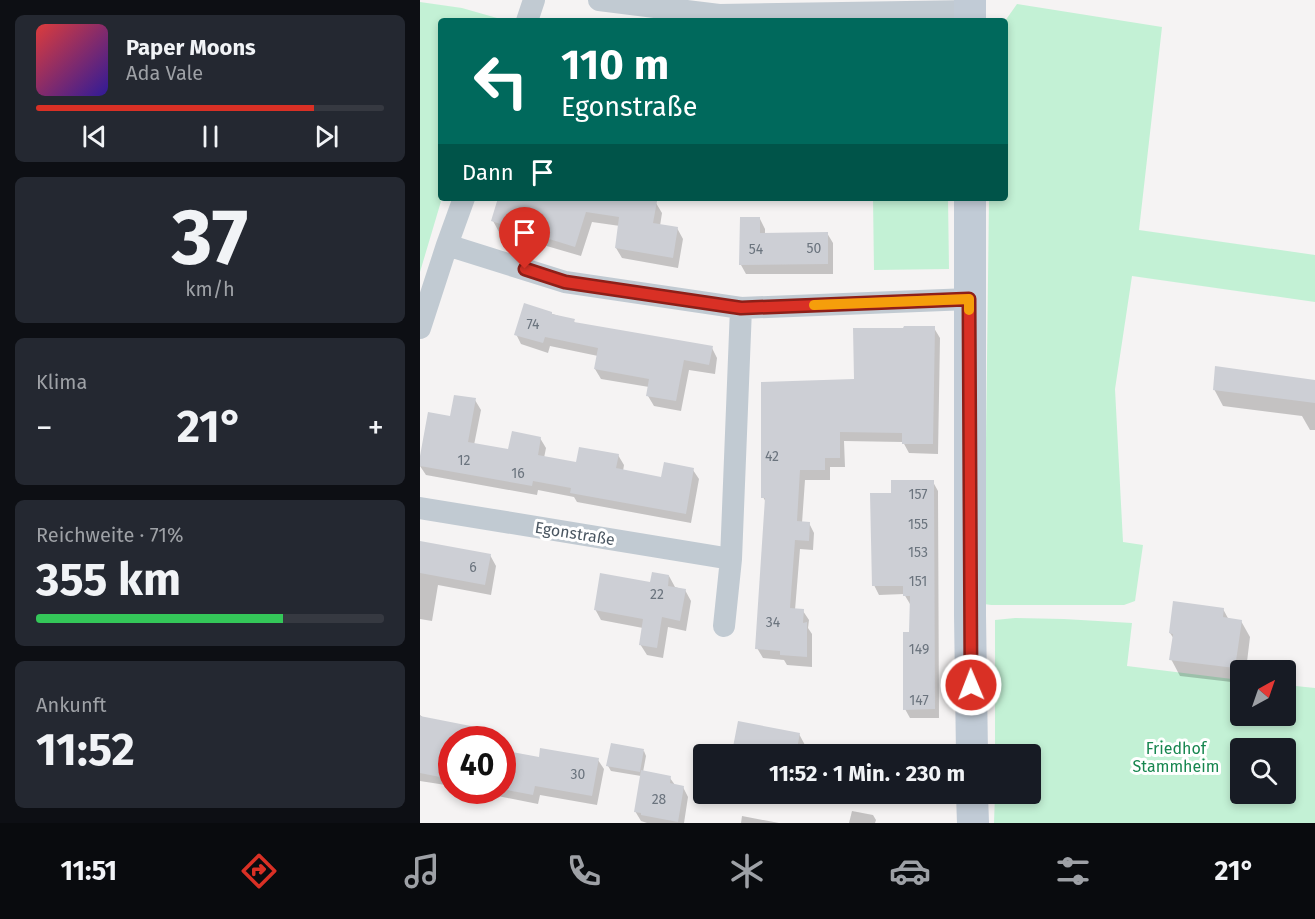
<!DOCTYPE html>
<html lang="de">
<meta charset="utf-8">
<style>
body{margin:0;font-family:"Fira Sans",sans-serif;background:#242831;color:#f1f3f6;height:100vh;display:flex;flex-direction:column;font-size:22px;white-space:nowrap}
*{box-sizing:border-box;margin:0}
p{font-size:20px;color:#9ea1a6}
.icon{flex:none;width:33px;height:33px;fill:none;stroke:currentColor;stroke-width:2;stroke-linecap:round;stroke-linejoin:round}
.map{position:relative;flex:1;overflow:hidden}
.details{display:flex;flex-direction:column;gap:15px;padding:15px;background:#0d0f14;width:420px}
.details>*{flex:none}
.banner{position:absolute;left:18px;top:18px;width:570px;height:183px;border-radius:6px;box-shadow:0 3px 9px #0003;background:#00695c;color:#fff;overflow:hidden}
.needle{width:39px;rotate:40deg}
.buttons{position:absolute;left:810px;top:660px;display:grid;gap:12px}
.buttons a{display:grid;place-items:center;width:66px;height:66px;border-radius:6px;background:#171b24;box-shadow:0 3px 9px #0003;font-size:30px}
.speed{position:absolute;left:18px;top:726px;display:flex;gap:12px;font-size:30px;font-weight:700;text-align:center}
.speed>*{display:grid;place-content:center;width:78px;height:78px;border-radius:50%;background:#171b24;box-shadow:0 3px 9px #0003;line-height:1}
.speed .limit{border:9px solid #d22;background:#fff;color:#111}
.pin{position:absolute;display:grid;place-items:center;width:51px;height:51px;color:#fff;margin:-62px -26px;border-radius:50% 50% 50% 0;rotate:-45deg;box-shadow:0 0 6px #0007}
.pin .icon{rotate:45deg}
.me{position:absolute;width:66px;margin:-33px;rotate:359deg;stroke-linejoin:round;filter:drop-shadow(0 0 4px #0008)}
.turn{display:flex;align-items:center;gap:21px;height:126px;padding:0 24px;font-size:27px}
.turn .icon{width:78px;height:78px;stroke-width:2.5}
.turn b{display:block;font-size:42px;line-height:51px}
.then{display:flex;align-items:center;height:57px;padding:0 24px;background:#0003;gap:12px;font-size:22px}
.big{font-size:45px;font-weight:700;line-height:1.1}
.details .card{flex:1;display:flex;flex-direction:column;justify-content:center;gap:9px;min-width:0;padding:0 21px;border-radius:9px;background:#242831}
.details .dial{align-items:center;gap:0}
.dial b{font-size:78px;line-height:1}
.song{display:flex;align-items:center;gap:18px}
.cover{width:72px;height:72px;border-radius:9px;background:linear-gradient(135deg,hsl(0 70% 55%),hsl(250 70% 35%))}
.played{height:6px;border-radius:3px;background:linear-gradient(90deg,#d93025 80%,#363941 80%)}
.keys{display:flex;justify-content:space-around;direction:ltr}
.heat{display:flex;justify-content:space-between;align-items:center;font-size:33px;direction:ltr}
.charge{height:9px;border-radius:4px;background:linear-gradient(90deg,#34c759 71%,#363941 0)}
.trip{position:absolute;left:273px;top:744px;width:348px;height:60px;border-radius:6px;background:#171b24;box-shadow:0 3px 9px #0003;font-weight:700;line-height:60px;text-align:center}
.tab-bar{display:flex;height:96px;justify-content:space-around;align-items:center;background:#090b0e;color:#9ea1a6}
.tab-bar .icon{width:42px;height:42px}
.tab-bar .active{color:#d93025}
.tab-bar b{font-size:27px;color:#f1f3f6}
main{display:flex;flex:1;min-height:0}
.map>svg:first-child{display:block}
.green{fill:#c3f1d5;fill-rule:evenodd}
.shadow{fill:#0003}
.building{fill:#cdcfd5}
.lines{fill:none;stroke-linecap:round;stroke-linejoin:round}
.street{stroke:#c1cad2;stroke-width:22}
.secondary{stroke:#c1cbd6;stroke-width:32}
.route-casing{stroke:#8d1f18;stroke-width:15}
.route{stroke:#d93025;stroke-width:10}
.slow{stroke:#f59e0b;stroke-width:10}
.labels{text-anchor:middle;stroke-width:6;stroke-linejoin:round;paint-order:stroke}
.number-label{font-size:14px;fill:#6b747e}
.street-label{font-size:16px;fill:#4a5661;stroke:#fff}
.park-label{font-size:16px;fill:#17864f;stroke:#fff}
</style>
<main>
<section class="details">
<div class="card">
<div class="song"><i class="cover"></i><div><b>Paper Moons</b><p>Ada Vale</p></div></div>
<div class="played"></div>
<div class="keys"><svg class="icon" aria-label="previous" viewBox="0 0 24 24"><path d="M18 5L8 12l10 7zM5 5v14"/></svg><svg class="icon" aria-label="pause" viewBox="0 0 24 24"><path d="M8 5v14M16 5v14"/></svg><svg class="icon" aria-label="next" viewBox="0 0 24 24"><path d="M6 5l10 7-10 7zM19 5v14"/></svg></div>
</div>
<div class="card dial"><b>37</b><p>km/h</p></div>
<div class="card"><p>Klima</p>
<div class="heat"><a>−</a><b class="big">21°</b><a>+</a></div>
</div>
<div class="card"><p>Reichweite · 71%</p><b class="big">355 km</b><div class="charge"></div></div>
<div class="card"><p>Ankunft</p><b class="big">11:52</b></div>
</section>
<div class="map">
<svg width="895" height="823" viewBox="0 0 895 823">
<rect width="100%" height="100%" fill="#f5f3f3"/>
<path class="green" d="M0,2L42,8L84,20L21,21L22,198L0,272Z
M597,4L742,27L719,230L895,255V302L712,276L695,389L703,542L723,545L715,601L704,605H571L564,604L569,198H585V21Z
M453,198H528L529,269L454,270Z
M595,618L644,619L712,623L707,666L820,680V716H866V685L895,688V823H574L575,794H610V754H575V620ZM866,748V794H820V748Z"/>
<path class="shadow" d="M80,198H223L225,201L236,203L242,213L240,226L257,228L263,239L258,268L202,258L196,248L200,226L172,222L161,256L79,232L73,221Z
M340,219L345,229V235L407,233L413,243V274H326L321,265Z
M105,305L154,321L155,324L292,348L297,358L295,374L269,370L261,411L234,406L228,396L229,387L181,379L175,369L178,356L130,346L128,353L101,344L96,334Z
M514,328L520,338L518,454L489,453L483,442L424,441L425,467H410V480H385L382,523H389L394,533L393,550L380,549L375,610L383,611L389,620L388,628L392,634V667L367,665L364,660L343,658L337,648L347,504L343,497L435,381Z
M895,382V430H890L882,416L803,406L794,389Z
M55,400L61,410L54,445L90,451L120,438L126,448L124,458L157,464L198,455L204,465L203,471L242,478L273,470L279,479L271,523L157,502L154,497L118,490L117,495L6,475L0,466L31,417Z
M513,482L518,491L519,718H490L485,709L491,634L490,604L484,594L459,595L454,585Z
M0,543L70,555L76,566L71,595L18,585L12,621L0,619Z
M249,576L255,587L265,590L271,601L266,631L248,627L243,658L227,655L220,644L223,628L181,620L175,609Z
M803,609L809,620L821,621L830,637L826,670H820V683L760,676L751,659L754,639L750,633Z
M0,715L32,740V786L0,781Z
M379,734L385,745L383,754H320L315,746Z
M82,751L120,758L178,760L184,769L177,805L120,795L118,804L58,792L56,790H82Z
M224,751L226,756L223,772L250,778L255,785L263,787L268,797L264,823H227L221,821L215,811L221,776L191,771L188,766Z
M432,811L453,815L456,820L455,823H429Z
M322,816L359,823H321Z"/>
<path class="building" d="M78,198H214L237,201L233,223L258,227L253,258L195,248L199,217L166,212L155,247L71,221Z
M320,217H340V233L408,232V264L319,265Z
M104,303L132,312V314L155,319L154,322L293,346L289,365L264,360L256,401L226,396L229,379L174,369L178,348L125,337L123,343L94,335Z
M484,326H515L513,444H482V433L420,432V458H405V470H380L377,521L390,522L389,541L375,540L370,608L384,609L383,623L387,622V657L360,655V651L335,649L345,498H341V382L434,379L433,328H483Z
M795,366L895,380V403L793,390Z
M34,395L56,398L48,442L88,449L92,431L121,437L118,455L156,462L159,447L199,454L196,468L241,477L244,462L274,468L266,514L150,493L151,488L113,481L112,486L0,466V456L8,412L30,416Z
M471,480H514L515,709L483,710V632H489L490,596H483V586H452L450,493H471Z
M0,541L71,554L65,585L0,573Z
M232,572L249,575L248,586L266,589L260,621L242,617L237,648L219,645L223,619L174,610L180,573L230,582Z
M753,601L804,608L803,617L822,620L815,668L749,660L753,634L749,633Z
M0,716L71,730L70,740H29L25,766H22L20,777L0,773Z
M318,721L380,733L376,754H353L313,747Z
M191,743L224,749L220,772L186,766Z
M120,748L179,758L172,796L115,786L113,795L82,789V750L119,757Z
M221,770L251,776L250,783L264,786L258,822L221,815V813L214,812Z"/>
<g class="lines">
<path class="street" d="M179,0L299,15L550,11
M107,21L114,0
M27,245L145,282L321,308L549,299
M0,328L27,245L44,198
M0,508L311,559
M304,626L311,559L321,308"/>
<path class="secondary" d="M550,0V21
M550,198V615L552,754
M552,794L553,823"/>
</g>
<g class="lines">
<g class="route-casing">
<path id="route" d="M105,269L145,282L321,308L549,299L551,685"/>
</g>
<use href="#route" class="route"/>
<path class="slow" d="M394,305L549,299V310"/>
</g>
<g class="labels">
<g class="number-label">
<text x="394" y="253">50</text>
<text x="336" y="254">54</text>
<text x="113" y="329">74</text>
<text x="352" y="461">42</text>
<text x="44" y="465">12</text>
<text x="98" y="478">16</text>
<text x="498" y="499">157</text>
<text x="498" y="529">155</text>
<text x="498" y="557">153</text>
<text x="53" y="572">6</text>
<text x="498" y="586">151</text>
<text x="237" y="599">22</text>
<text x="353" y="627">34</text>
<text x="499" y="654">149</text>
<text x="499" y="705">147</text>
<text x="158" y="779">30</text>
<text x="239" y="804">28</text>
</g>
<g class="street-label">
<text transform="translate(155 533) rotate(9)" y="6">Egonstraße</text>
</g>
<g class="park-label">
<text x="756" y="754">Friedhof<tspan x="756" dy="18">Stammheim</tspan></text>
</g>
</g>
</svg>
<div class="buttons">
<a><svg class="needle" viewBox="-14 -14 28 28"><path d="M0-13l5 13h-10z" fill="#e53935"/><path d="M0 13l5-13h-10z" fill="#9ea1a6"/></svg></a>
<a><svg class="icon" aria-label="search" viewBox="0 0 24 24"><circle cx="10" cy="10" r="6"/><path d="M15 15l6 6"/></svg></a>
</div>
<div class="speed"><div class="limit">40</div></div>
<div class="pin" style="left:105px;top:269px;background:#d93025"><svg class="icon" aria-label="arrive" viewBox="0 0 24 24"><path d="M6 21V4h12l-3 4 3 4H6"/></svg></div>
<svg class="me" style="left:551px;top:685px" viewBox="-20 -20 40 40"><circle r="17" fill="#d93025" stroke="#fff" stroke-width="3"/><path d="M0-11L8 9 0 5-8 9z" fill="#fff"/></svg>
<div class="trip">11:52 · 1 Min. · 230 m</div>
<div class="banner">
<div class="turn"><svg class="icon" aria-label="left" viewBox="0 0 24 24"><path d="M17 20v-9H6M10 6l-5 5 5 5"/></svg><div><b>110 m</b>Egonstraße</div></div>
<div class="then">Dann<svg class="icon" aria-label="arrive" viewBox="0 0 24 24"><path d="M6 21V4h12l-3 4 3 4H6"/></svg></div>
</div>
</div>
</main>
<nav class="tab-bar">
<b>11:51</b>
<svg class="icon active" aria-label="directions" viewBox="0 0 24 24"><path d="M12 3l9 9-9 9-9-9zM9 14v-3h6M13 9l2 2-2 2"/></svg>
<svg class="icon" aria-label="music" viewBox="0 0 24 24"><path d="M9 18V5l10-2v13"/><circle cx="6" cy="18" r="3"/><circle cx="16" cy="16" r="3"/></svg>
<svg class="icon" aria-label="phone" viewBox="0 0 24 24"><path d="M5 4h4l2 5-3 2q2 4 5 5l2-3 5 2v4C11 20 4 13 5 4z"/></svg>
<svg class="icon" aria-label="climate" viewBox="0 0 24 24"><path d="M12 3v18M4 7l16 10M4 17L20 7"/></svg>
<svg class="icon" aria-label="car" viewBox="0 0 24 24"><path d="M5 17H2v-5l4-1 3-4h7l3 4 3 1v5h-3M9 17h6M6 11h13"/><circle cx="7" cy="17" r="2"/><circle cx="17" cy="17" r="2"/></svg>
<svg class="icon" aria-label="filters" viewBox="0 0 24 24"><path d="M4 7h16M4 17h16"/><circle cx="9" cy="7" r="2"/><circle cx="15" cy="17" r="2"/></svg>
<b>21°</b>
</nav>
